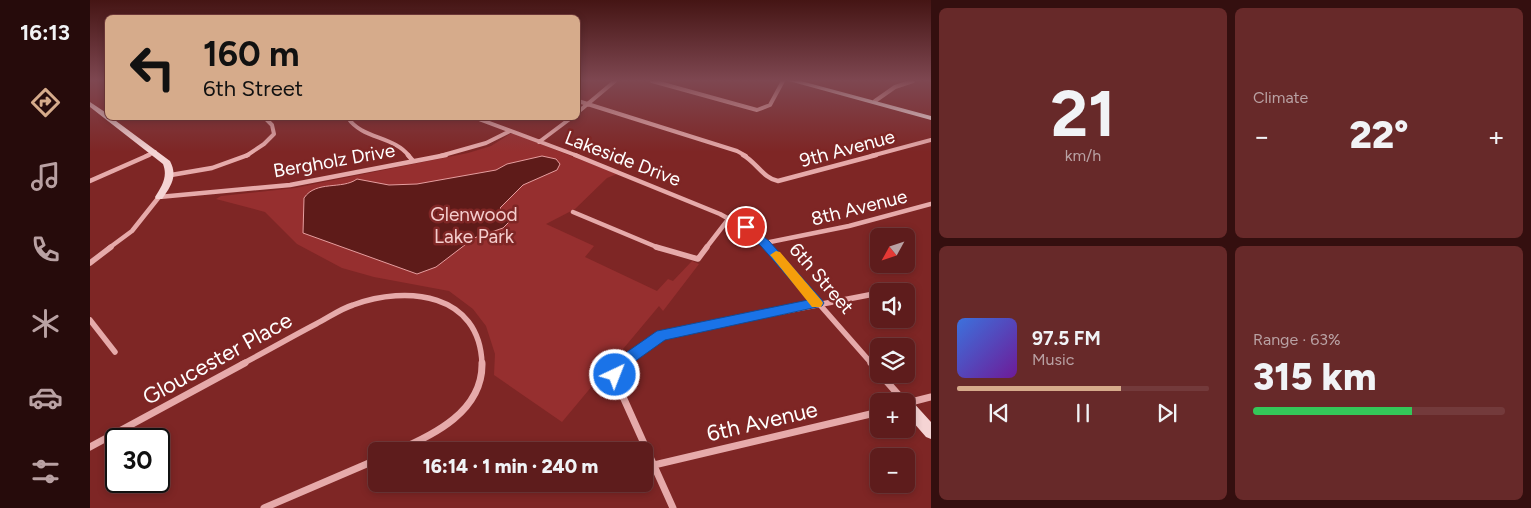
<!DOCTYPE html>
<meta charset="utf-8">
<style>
body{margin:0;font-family:Figtree,sans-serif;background:#672929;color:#f1f3f6;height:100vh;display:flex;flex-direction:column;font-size:19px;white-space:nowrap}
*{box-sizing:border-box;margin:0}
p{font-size:16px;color:#b9a1a3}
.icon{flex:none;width:28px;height:28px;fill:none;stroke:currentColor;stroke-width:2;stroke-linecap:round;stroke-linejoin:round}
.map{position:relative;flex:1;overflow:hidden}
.panel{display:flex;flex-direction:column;gap:8px;padding:8px;background:#340f0f;width:600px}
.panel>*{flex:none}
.hud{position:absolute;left:15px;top:15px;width:475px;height:105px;border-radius:8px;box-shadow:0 2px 8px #0003,0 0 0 1px #733a3b;background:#d6ab8b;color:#111;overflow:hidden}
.needle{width:32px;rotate:230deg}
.buttons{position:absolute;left:780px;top:228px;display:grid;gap:10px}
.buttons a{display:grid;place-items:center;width:45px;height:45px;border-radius:8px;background:#5e1c1c;box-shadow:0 2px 8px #0003,0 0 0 1px #733a3b;font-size:25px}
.speed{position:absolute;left:15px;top:428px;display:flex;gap:10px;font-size:25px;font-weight:700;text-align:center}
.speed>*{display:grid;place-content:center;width:65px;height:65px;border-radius:50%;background:#5e1c1c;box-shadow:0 2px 8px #0003,0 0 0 1px #733a3b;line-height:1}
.speed .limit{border:2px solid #111;border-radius:8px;background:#fff;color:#111}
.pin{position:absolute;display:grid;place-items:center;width:42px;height:42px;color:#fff;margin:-21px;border:2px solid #fff;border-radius:50%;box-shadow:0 1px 5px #0007}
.me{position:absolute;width:55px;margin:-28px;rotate:43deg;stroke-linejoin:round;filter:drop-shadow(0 0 4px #0008)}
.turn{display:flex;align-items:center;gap:18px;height:105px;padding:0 15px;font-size:22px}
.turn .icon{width:65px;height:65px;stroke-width:2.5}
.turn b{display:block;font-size:35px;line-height:42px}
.big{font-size:38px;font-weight:800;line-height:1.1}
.panel .tile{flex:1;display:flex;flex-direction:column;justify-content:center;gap:8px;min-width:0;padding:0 18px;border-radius:8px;background:#672929}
.panel .dial{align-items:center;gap:0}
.dial b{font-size:65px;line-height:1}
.song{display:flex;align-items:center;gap:15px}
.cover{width:60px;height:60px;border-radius:8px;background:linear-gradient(135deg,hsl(220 70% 55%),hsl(280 70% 35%))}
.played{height:5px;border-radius:2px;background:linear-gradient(90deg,#d6ab8b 65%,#733a3b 65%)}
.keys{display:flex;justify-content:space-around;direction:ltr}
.heat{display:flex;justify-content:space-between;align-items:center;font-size:28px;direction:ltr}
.charge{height:8px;border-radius:4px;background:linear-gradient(90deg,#34c759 63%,#733a3b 0)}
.panel .tiles{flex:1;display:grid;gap:8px;grid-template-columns:repeat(2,1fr)}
.trip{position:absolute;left:278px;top:442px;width:285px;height:50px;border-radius:8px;background:#5e1c1c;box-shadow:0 2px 8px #0003,0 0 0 1px #733a3b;font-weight:800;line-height:50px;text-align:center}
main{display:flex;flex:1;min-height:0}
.tab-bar{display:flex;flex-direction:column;width:90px;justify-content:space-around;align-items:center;background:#260b0b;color:#b9a1a3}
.tab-bar .icon{width:35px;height:35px}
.tab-bar .current{color:#d6ab8b}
.tab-bar b{font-size:22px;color:#f1f3f6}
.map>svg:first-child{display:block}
.green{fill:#962f2f}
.water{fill:#5e1b19;stroke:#e69e9f}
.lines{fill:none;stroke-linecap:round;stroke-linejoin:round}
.street-far3{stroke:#e6aaaa;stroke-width:4}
.street-far2{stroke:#e6aaaa;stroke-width:4.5}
.street-far1{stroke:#e6aaaa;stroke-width:5.5}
.street{stroke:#e6aaaa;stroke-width:7}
.secondary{fill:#f5d4d4;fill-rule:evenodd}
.primary{fill:#fdeceb;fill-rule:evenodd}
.route{fill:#1a73e8;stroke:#114b97}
.slow{fill:#f59e0b}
.labels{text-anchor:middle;stroke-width:5;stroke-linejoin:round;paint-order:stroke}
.street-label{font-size:19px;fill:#fff;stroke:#7e2625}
.park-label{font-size:19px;fill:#f5cdcd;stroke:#7e2625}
.near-street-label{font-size:22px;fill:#fff;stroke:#7e2625}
</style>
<main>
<nav class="tab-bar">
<b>16:13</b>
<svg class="icon current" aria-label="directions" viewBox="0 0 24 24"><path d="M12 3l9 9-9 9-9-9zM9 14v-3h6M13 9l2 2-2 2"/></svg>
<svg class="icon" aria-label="music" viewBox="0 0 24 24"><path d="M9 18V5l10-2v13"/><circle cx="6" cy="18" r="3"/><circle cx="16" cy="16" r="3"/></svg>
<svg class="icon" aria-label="phone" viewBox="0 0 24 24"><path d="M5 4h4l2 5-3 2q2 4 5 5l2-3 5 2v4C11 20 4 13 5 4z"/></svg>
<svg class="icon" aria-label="climate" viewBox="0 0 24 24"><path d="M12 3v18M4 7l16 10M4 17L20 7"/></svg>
<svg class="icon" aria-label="car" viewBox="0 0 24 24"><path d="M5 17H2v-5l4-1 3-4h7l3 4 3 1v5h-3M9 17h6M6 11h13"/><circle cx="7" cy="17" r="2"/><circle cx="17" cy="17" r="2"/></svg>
<svg class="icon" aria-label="filters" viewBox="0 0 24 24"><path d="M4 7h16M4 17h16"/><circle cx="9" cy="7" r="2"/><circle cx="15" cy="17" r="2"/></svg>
</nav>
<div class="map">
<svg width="841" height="508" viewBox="0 0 841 508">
<rect width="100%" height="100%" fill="#7e2625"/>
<path class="green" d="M420,134H425L527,174L517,178L485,209L456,224L504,246L495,257L567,291L578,279L583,281L602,261L609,264L573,311L569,306L472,422L404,375L405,354L396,326L383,309L359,291L284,277L252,268L207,244L175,212L126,199L131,196L205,188L378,153L401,146Z"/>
<path class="water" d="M452,156L466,159L470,164L467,170L433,185L410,208L421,220L413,228L384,238L346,267L327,274L213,233L214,198C226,180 252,190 267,179L299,185L327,184L406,170L417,164Z"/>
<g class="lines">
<path class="street-far3" d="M562,81L667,110L680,105L693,81
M488,101L647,151L656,156
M785,101L805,87L823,81
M488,112L525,81
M258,118C272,139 304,136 319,156
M386,118L488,156
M449,142L481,118
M56,156L65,152
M156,156L174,144L184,134L182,125L175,118
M350,156L396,143L420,131
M781,156L841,140"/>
<path class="street-far2" d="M318,155L323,161
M485,155L630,214L657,229L680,248
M653,155C666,162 674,179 688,181L786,155
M81,175L122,168L158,155
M0,181L59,155
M483,212L569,248
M675,243L759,226L841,204
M19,248L42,231L69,197L200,185L356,155
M616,248L640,217"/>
<path class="street-far1" d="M566,247L608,259L617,247
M679,247L782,364
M0,263L21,247
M797,291L812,289
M0,320L25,352
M152,364C177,351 201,337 226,324C238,318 250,309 263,305C317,285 390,293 392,364
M531,364L572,335L789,293"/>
<path class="street" d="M532,363L526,370L525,379L583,508
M781,363L789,372
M790,374L814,401
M817,403L841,397
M0,447L155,363
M306,451C344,435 393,411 392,363
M564,465L789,412
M174,508L286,460"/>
<path class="secondary" d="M0,102L18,114V118H22L80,161C88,176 81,186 72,199H66L65,197C72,186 78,177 73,164L0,107Z
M816,398L821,400L841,422V439L836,437L816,414V401H811Z"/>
<path class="primary" d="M699,81H711L841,116V120Z"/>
</g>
<linearGradient id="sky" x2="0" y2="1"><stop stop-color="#451514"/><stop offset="0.53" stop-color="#7e4751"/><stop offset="1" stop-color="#7e4751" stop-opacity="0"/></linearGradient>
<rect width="841" height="152" fill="url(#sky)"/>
<path class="route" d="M656,223L679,241L732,300L734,303L732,306L575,340L537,367L530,379L525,381L520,379L517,375L527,359L567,331L718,300L671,246L652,230L651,227Z"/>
<path class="slow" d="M686,251L690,252L731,300L733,303L731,307H722L682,257L680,255Z"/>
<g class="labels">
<g class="street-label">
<text transform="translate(757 148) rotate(-15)" y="7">9th Avenue</text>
<text transform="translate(533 158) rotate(21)" y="7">Lakeside Drive</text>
<text transform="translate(244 160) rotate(-10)" y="7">Bergholz Drive</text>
<text transform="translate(769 207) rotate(-14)" y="7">8th Avenue</text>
<text transform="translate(732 278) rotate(49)" y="7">6th Street</text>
</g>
<g class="park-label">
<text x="384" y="221">Glenwood<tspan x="384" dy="22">Lake Park</tspan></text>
</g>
<g class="near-street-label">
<text transform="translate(127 358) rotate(-29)" y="8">Gloucester Place</text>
<text transform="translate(672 421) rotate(-13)" y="8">6th Avenue</text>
</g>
</g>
</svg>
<div class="buttons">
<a><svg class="needle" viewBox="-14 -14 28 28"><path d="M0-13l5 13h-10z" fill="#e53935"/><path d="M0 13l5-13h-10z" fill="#b9a1a3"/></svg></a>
<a><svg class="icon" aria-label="sound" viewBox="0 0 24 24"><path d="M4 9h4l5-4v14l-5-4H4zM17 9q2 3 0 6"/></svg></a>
<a><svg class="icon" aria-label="layers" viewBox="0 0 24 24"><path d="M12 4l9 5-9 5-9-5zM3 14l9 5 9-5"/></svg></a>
<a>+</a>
<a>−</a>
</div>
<div class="speed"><div class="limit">30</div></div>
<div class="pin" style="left:656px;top:227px;background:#d93025"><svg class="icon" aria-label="arrive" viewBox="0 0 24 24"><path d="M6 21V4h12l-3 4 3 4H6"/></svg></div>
<svg class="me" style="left:525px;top:375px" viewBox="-20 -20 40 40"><circle r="17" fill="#1a73e8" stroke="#fff" stroke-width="3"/><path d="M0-11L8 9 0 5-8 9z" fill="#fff"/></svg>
<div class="trip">16:14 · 1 min · 240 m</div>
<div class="hud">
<div class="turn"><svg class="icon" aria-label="left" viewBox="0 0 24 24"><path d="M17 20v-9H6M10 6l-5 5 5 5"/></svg><div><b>160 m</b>6th Street</div></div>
</div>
</div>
<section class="panel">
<div class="tiles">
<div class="tile dial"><b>21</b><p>km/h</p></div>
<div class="tile"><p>Climate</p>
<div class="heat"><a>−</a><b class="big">22°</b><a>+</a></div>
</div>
<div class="tile">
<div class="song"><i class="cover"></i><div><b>97.5 FM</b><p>Music</p></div></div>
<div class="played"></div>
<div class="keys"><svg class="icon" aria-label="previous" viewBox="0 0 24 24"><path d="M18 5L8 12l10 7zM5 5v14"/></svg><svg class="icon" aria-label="pause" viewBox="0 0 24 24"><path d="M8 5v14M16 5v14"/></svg><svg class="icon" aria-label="next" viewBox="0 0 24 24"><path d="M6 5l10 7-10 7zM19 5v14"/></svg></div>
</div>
<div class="tile"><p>Range · 63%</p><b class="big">315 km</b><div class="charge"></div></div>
</div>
</section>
</main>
